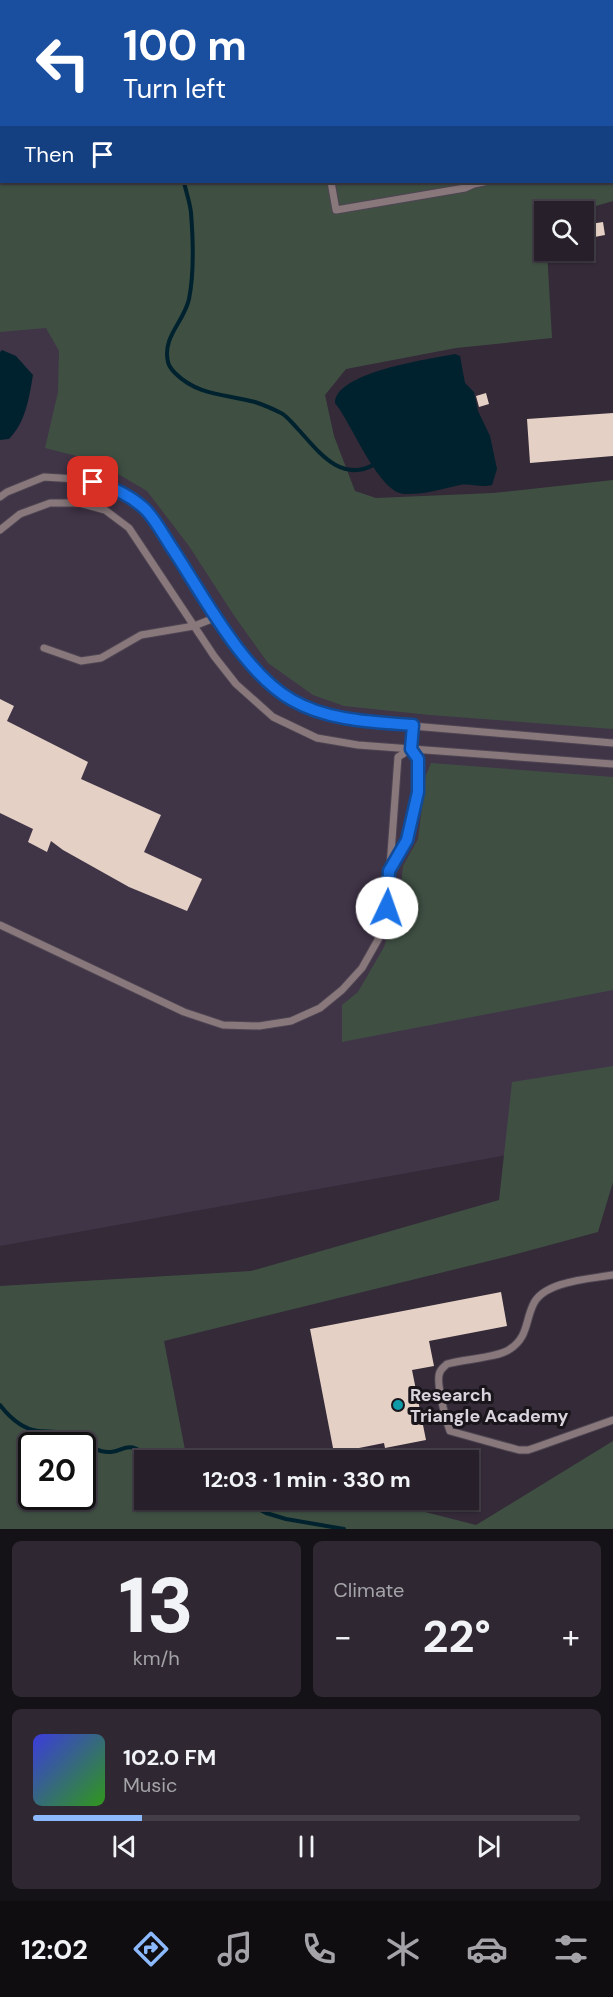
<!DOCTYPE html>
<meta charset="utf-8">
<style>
body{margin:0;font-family:"DM Sans",sans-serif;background:#2f2832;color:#f1f3f6;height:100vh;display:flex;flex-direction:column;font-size:22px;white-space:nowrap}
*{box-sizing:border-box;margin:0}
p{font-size:20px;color:#a4a3a8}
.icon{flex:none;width:33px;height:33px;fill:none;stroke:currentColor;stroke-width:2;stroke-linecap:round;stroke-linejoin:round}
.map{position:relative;height:1529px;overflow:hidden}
.details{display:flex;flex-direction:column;gap:12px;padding:12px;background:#151217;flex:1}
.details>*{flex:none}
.banner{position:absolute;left:0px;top:0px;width:614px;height:183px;box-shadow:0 2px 4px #0004,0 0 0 2px #433e47;background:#1a4fa0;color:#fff;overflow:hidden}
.fabs{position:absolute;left:534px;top:201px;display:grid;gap:12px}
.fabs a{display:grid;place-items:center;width:60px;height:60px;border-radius:0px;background:#27202a;box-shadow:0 2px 4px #0004,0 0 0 2px #433e47;font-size:30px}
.speed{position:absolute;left:18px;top:1432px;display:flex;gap:12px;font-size:30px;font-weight:700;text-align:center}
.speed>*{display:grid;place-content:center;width:78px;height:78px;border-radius:50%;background:#27202a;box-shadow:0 2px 4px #0004,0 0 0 2px #433e47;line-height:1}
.speed .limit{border:3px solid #111;border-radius:9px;background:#fff;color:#111}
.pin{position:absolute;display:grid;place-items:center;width:51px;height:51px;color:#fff;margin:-26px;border-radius:12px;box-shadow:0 3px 9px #0006}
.me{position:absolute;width:66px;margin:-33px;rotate:3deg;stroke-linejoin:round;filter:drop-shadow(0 0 4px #0008)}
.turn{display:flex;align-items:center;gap:21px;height:126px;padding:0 24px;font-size:27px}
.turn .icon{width:78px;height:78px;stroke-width:2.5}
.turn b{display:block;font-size:42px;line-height:51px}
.then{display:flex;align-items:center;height:57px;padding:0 24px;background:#0003;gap:12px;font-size:22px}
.big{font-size:45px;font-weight:700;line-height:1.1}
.details .widget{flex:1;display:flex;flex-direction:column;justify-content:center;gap:9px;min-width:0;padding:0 21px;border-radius:9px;background:#2f2832}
.details .dial{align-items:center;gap:0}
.dial b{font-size:78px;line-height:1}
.song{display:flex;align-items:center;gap:18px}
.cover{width:72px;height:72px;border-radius:9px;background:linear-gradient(135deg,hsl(240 70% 55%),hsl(110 70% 35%))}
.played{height:6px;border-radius:3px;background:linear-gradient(90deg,#8cb9fc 20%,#433e47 20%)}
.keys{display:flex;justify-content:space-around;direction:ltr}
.heat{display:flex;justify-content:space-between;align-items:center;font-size:33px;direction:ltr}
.details .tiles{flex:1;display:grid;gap:12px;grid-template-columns:1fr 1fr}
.widget:last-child{grid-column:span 2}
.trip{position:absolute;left:134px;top:1450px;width:345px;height:60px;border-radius:0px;background:#27202a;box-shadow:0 2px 4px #0004,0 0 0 2px #433e47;font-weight:700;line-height:60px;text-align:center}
.tabs{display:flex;height:96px;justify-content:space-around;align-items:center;background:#100d11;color:#a4a3a8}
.tabs .icon{width:42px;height:42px}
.tabs .active{color:#8cb9fc}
.tabs b{font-size:27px;color:#f1f3f6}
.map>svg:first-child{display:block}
.built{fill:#403447}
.green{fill:#3f5043;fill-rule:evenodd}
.water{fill:#00222e}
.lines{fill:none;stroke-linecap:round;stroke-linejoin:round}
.stream{stroke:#00222e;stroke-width:4}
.building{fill:#e4d0c5}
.lane-casing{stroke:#4e4552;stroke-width:9}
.highway-casing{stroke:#4e4552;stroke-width:20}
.lane{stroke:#88787b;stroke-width:7}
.highway{stroke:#fce3e8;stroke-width:18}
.route-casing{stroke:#114b97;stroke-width:15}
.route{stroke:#1a73e8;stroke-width:10}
.culture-dot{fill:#0f9aa8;stroke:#19151b;stroke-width:2}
.labels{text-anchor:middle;stroke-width:6;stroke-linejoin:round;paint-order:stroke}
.poi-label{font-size:18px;font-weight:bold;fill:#d8d3dc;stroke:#19151b;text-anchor:start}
</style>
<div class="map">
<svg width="613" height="1529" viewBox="0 0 613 1529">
<rect width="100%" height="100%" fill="#342a38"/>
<path class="built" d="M0,210L213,519L613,484V1136L0,1246Z"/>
<path class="green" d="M0,0H145L141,2H2V56H0Z
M612,32L613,201L579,211L544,212V250L547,251L552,338L456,348L346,369L325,395L334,436L355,491L376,498L493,493L613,480V729L430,715L344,706L313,695L268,663L235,617L189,546L147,491L96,461L45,448L58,392L59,351L46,328L0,332V179H1L2,182H612Z
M431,763L613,777V990L342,1042V1005L358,992L384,947L400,895L403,866L418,839L426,775Z
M613,1066V1182L598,1232L509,1256L164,1341L185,1450L227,1461H144V1500H378L476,1525L613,1441V1529H0V1286L251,1271L499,1200L512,1082ZM32,1446H82V1497H32Z"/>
<path class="water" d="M2,350L16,356L33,375C29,398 26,422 9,439L0,440V352Z
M455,354L460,356L465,383L474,392L478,411L490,436L497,469L492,485C481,488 471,483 460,485C442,489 422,495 404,494C378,492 351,422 335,403C335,372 430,359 455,354Z"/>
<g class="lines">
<path class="stream" d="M184,182C186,192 190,202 191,213C193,238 194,274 189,299C184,322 162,337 168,362C169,367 172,370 175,373C198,396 226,394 255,402C264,405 273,409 281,413C287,416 292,423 297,428C318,451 341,484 375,464
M0,1405C10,1418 22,1429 38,1431C46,1432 54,1431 62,1433C75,1437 87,1447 101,1451C125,1457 124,1433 152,1461
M242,1500L266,1513L286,1519L344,1529"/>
</g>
<path class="building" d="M603,222L605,235L584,239V225Z
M486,393L489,404L479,407L476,396Z
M613,413V456L530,463L527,419Z
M0,699L14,706L7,721L88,762L81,779L161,815L144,852L202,879L187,911L129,887L63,850L51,841L47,852L28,842L33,829L0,813Z
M501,1292L507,1326L429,1341L434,1366L412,1370L426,1440L385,1448L384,1443L334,1453L310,1329Z"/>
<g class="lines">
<g class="lane-casing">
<path id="lane" d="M612,68L613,69
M612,153H613
M331,182L336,210L465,188L474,184
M474,182V184L484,182
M0,497L7,492L44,477L76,479L110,486L146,510L238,649L264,680L292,700L324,713L365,722L613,743
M0,530L20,514L50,503H79L105,510L129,528L214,656L236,684L273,717L317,738L358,745L613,764
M44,648L81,661L101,658L141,635L194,626L217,617
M391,868L407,840L418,792V759L411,749L413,725
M0,925L184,1012L223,1025L259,1026L291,1021L320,1008L342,990L362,968L379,938L387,908L398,757L411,749
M613,1275C590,1279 543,1281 533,1305C525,1322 528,1337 510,1349C498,1358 463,1359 447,1364C444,1367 441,1369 440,1372C435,1381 446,1420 450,1431L519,1450H528L537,1447L613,1420"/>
</g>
<g class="highway-casing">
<path id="highway" d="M186,2L190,0
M262,2L267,0
M395,2L399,0
M612,10L613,9
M0,76L2,75
M0,134H2
M0,152H2"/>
</g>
<use href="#lane" class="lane"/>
<use href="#highway" class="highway"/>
</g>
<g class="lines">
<g class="route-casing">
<path id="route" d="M93,482C111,486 131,496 145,509C156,520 165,538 174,551C204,597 244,673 292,700C328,721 373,722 413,725L411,749L418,759V792L407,840L389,871L387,908"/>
</g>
<use href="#route" class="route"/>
</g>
<circle class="culture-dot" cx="398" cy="1405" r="6"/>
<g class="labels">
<g class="poi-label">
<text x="410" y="1401">Research<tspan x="410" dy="21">Triangle Academy</tspan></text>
</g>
</g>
</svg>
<div class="fabs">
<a><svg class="icon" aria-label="search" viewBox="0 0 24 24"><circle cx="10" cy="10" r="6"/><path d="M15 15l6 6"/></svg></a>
</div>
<div class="speed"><div class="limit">20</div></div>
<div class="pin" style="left:93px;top:482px;background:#d93025"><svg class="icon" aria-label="arrive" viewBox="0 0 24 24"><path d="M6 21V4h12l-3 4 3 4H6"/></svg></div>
<svg class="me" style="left:387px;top:908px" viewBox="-20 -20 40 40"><circle r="19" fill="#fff"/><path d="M0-13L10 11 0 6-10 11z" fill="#1a73e8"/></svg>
<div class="trip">12:03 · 1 min · 330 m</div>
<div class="banner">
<div class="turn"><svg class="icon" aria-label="left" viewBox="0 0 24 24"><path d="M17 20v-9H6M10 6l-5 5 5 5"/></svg><div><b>100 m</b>Turn left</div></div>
<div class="then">Then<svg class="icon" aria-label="arrive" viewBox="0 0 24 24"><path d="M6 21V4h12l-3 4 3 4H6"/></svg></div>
</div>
</div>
<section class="details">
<div class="tiles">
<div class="widget dial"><b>13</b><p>km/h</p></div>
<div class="widget"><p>Climate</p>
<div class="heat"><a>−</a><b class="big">22°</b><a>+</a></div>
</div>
<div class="widget">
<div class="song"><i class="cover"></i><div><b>102.0 FM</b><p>Music</p></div></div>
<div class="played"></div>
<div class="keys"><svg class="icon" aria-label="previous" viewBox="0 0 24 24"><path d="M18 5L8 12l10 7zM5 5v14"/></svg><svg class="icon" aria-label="pause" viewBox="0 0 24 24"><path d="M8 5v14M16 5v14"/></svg><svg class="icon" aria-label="next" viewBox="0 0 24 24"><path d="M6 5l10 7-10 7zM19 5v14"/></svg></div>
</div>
</div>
</section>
<nav class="tabs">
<b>12:02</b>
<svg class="icon active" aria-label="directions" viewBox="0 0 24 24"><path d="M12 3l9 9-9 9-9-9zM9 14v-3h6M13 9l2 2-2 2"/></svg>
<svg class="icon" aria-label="music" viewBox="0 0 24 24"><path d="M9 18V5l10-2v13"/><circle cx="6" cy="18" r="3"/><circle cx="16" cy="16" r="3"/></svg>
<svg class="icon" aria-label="phone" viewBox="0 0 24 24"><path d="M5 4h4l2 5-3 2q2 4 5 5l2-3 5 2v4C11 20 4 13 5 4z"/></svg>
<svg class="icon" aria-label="climate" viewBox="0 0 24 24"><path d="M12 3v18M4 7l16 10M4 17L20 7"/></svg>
<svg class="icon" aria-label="car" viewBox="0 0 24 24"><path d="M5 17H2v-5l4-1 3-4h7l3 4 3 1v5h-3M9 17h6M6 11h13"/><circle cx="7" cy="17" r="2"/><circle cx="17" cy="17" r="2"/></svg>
<svg class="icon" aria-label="filters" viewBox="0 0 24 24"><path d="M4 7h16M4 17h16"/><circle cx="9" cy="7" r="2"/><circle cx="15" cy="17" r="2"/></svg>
</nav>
